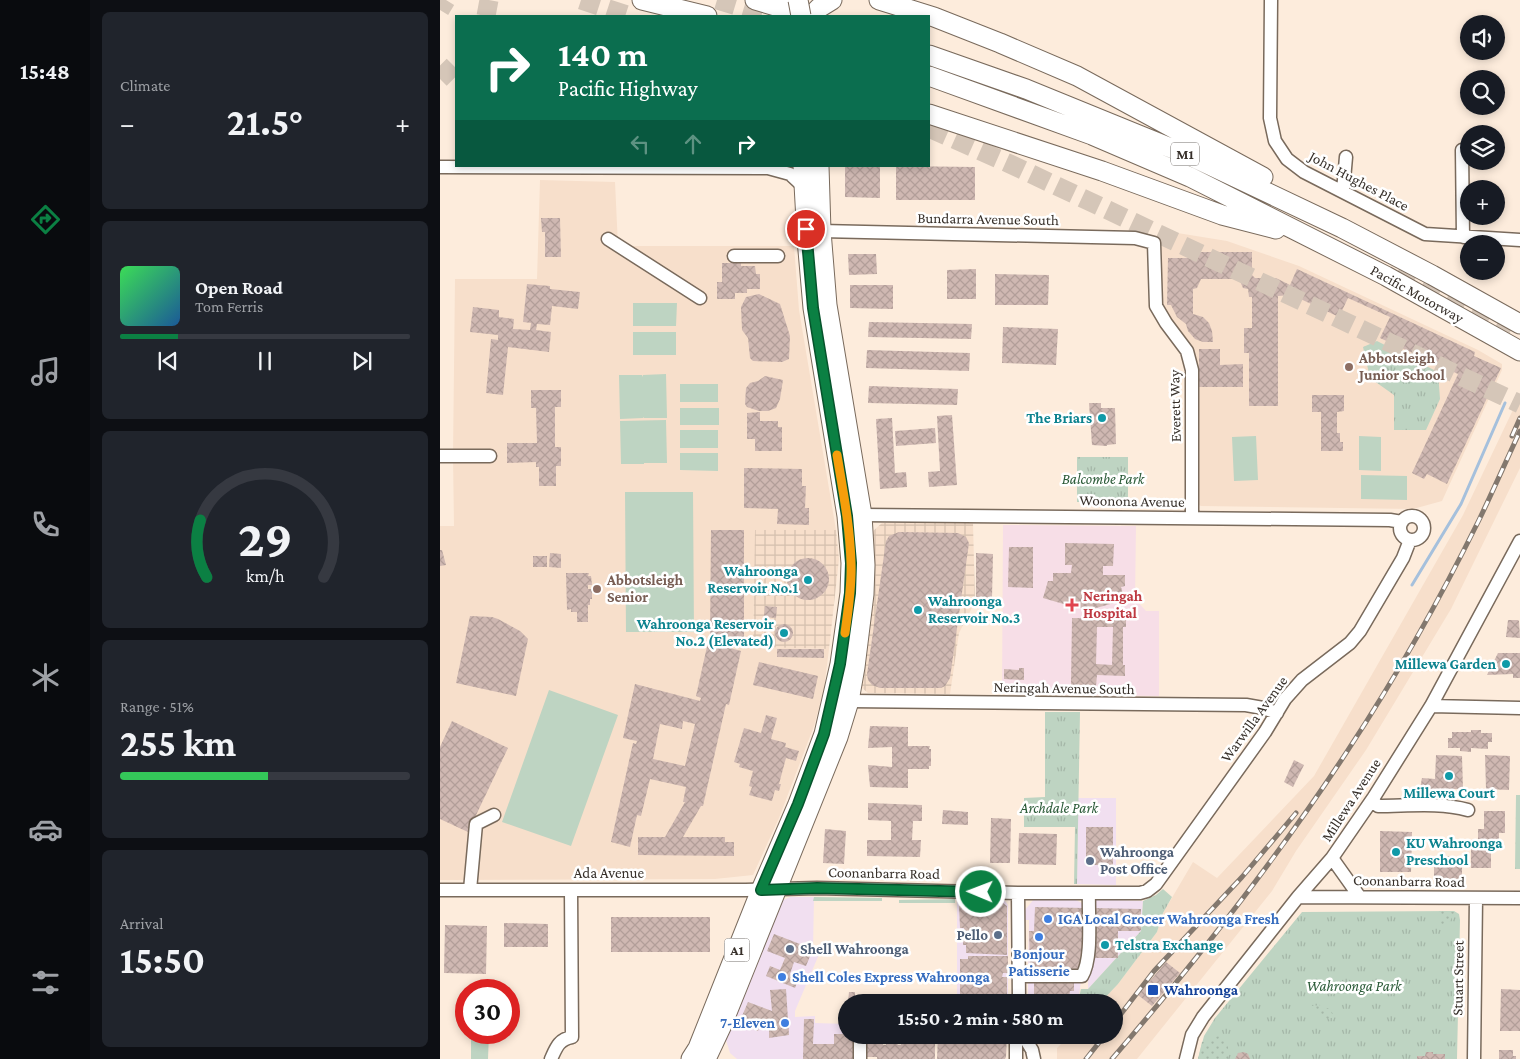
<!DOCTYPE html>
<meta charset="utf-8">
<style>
body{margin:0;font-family:"Crimson Pro",serif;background:#20242c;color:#f1f3f6;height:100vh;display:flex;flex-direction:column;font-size:19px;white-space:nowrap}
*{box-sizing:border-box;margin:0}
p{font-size:16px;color:#9ea1a6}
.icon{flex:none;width:28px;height:28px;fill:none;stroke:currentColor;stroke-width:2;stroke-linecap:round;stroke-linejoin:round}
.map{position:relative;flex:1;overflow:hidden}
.panel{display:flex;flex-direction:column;gap:12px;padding:12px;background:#0d0f14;width:350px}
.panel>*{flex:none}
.top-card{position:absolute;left:15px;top:15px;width:475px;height:152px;border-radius:0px;box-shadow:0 2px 8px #0003;background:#0b6e4f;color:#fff;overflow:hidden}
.buttons{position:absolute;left:1020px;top:15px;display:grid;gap:10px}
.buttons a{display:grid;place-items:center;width:45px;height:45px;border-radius:50%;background:#171b24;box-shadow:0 2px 8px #0003;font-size:25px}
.speed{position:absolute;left:15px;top:979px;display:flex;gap:10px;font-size:25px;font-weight:700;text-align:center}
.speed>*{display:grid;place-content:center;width:65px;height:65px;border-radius:50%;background:#171b24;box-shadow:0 2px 8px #0003;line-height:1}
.speed .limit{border:8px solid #d22;background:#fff;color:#111}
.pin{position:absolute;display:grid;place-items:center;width:42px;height:42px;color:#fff;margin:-21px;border:2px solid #fff;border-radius:50%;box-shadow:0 1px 5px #0007}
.me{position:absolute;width:55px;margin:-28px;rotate:271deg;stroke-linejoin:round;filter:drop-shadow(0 0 4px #0008)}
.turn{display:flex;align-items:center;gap:18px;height:105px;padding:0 20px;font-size:22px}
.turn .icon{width:65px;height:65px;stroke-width:2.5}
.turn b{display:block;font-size:35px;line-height:42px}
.lanes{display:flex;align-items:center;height:48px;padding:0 20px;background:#0003;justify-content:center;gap:25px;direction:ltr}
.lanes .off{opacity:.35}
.big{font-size:38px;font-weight:700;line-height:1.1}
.panel .widget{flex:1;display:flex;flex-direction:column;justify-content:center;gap:8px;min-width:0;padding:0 18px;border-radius:8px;background:#20242c}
.panel .dial{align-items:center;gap:0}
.dial svg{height:130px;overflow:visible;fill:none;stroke:#363941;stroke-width:7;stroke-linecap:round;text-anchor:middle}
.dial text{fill:#f1f3f6;stroke:none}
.song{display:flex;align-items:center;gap:15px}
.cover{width:60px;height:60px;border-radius:8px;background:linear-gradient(135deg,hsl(130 70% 55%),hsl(210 70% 35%))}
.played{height:5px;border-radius:2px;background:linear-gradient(90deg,#0b8043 20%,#363941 20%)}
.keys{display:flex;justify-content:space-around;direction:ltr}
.heat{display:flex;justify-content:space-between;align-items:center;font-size:28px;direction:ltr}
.charge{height:8px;border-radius:4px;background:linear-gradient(90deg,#34c759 51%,#363941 0)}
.trip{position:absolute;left:398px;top:994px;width:285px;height:50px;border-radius:25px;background:#171b24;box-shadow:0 2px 8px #0003;font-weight:700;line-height:50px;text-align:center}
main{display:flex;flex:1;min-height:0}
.tabs{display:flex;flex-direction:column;width:90px;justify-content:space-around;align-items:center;background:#090b0e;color:#9ea1a6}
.tabs .icon{width:35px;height:35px}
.tabs .selected{color:#0b8043}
.tabs b{font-size:22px;color:#f1f3f6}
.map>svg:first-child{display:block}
.commercial{fill:#f1dff0}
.industrial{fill:url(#industrial-grid)}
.built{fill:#f7dfcb}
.medical{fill:#f7dee7}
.grass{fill:url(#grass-tufts)}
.garden{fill:url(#garden-dots)}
.pitch{fill:#bed4c2}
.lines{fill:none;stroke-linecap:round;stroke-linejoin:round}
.stream{stroke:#a5c0dc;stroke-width:3}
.building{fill:url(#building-cross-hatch);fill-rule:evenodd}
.highway-tunnel{stroke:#d5c6b8;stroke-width:19;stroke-dasharray:19 9;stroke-linecap:butt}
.minor-casing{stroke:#796a5c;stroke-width:15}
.highway-casing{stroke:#796a5c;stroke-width:21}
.minor{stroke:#fff;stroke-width:12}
.highway{stroke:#fff;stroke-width:19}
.rail-casing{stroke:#83786e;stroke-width:5}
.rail{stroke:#fff;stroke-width:3;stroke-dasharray:9;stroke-linecap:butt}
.highway-bridge-casing{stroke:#796a5c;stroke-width:21;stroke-linecap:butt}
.highway-bridge{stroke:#fff;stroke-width:19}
.route-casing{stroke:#07532c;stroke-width:12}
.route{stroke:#0b8043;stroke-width:9}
.slow{stroke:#f59e0b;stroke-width:9}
.education-dot{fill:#8d6e63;stroke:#fff;stroke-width:2}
.culture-dot{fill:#0f9aa8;stroke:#fff;stroke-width:2}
.health-dot{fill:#e0444e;stroke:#fff;stroke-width:2}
.service-dot{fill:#5c6f8a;stroke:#fff;stroke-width:2}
.shop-dot{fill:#3f7fe0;stroke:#fff;stroke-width:2}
.transit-dot{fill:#1a4fb4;stroke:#fff;stroke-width:2}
.labels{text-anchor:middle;stroke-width:5;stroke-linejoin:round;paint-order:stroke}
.shield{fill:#fff;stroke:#736e6a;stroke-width:1}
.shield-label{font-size:14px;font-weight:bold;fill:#37302a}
.street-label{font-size:15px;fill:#37302a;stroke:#fff}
.education-label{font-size:15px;font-weight:bold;fill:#785e54;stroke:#fff;text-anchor:start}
.culture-label{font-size:15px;font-weight:bold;fill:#0d838f;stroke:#fff;text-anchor:end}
.park-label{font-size:15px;font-style:italic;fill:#2a5a37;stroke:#fff}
.health-label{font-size:15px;font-weight:bold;fill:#be3a42;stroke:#fff;text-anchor:start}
.service-label{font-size:15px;font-weight:bold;fill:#4e5e75;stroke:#fff;text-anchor:start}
.shop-label{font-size:15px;font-weight:bold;fill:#366cbe;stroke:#fff;text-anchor:start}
.transit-label{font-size:15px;font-weight:bold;fill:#164399;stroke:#fff;text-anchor:start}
</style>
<main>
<nav class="tabs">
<b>15:48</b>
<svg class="icon selected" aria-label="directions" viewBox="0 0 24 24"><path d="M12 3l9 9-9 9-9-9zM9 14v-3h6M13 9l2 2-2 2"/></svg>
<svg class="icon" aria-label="music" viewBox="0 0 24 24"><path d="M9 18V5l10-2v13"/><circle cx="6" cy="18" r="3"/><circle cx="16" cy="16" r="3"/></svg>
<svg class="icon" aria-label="phone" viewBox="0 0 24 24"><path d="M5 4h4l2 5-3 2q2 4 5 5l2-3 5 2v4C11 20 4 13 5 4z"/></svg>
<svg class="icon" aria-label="climate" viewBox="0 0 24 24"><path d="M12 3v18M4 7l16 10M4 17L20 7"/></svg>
<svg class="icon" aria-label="car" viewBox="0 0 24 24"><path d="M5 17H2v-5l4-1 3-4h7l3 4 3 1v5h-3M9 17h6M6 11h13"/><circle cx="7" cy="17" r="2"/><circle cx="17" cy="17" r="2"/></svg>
<svg class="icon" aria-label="filters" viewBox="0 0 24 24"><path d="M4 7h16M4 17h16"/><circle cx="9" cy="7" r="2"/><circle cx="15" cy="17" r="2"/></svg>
</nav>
<section class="panel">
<div class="widget"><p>Climate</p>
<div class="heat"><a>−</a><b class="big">21.5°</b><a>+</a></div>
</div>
<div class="widget">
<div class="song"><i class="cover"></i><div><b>Open Road</b><p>Tom Ferris</p></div></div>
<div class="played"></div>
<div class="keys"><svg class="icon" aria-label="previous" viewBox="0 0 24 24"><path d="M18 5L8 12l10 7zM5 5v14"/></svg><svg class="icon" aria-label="pause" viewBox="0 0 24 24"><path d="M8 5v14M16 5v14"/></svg><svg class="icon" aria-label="next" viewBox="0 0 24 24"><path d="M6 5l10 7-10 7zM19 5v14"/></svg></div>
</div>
<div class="widget dial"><svg viewBox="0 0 100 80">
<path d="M14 69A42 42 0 1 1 86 69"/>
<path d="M14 69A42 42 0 0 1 10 34" stroke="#0b8043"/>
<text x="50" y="56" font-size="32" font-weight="700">29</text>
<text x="50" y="72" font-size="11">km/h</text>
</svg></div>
<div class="widget"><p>Range · 51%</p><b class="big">255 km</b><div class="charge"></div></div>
<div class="widget"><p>Arrival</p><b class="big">15:50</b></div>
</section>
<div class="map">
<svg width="1080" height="1059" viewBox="0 0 1080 1059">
<defs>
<pattern id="industrial-grid" width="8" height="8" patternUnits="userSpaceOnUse" patternTransform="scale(1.25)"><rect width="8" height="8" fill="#f7dfcb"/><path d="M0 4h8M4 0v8" fill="none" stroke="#d4c0ae"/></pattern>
<pattern id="grass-tufts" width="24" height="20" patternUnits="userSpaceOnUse" patternTransform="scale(1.25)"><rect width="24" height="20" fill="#bed4c2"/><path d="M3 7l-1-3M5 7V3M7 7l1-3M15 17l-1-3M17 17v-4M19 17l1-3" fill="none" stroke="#a4b6a7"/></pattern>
<pattern id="garden-dots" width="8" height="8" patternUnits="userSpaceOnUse" patternTransform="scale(1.25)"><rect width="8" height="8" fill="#bed4c2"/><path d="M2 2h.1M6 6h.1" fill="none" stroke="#a4b6a7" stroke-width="1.8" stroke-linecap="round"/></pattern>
<pattern id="building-cross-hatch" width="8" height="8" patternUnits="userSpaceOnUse" patternTransform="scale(1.25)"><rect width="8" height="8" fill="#cfb8b2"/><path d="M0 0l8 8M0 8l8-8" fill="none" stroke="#b29e99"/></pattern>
</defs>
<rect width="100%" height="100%" fill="#fdecdc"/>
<path class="commercial" d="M638,798H676V885L637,884Z
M350,897H374L373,949L380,952L355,1011V1017L375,1016V1023L406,1024V1035H415L414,1059H297L290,1053L286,1040L288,1034L341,901Z
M517,899H559L565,901L568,905V998L566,1001H517Z
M594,899L636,900L644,904L645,961L588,971L589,920H585V910Z
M649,899L703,901L701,931L648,989Z
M588,981H641L638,1002H588Z"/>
<path class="industrial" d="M442,523H533L535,602L519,633L510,694L428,693L421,687L432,532Z
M314,530H396L399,559L389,649L313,647Z"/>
<path class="built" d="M100,180L175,182L178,246H354L359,310L396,530H315L313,647L389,649L384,689L374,726L339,818L313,875L275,879L0,880V526H14L13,456L15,279H97Z
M719,230L787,241L859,266L1038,350L1062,364V370L1002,501L973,509L761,506L757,504V382L721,305Z
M1080,395V468L1011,609L926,750L856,851L832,891L697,1059H617V1048L630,1035H674V1002H661L678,984L717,932L723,913L753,862L777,878L874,776L1023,515Z"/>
<path class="medical" d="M563,525L696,526L695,599L706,611H719V696L562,694Z"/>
<path class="grass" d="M937,341L998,372L1000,399L986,430H954V395L930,378L923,347Z
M637,457H688V502H637Z
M605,712H640L637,884H634L635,827H584V798L605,797Z
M1076,795H1080V869H1075Z
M723,889L732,897L723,913L717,932L678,984L661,1002H638L641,989H648L701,931L703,901L716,895Z
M374,897L442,898V901H373Z
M515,899V903H459V900Z
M1014,911L1019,914L1020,920L1017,1059H758L764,1036L775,1018L862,912Z"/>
<path class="garden" d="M999,911L1015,912L1010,921L1000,928Z
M882,1005L885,1008H889L895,1017C884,1021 876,1016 871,1006Z
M784,1034L788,1046V1059H758L762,1042Z"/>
<path class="pitch" d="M193,303H237L236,326H193Z
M193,332H236V355H193Z
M226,374L227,418H204L203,417V418L180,419L179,375H202L203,377V375Z
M240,384H278V402H240Z
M240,408H279V425H240Z
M226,420L227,463H204V461V464H181L180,421Z
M240,430H278V448H240Z
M816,436L818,480L794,481L792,437Z
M919,436L941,437V471L919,470Z
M240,453H278V471L240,470Z
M921,475L967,476V500L921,499Z
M185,492H253L254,632H186Z
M109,690L178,715L131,846L62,822Z
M31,1033H49L48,1059H31Z"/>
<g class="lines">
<path class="stream" d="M972,585L1021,504L1065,403"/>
</g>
<path class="building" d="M405,166H440V198L405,197Z
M456,166L535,167V200H456Z
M101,218H120L121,257H105V232H102Z
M753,252H812V275L815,278H836L850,285L857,269L1035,352L1034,356L1061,368L1007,484L987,474L984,479L972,473L1018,374L940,338L950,317L908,298L899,317L852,295L838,296V406H809V353H804V328H812V297H809L808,289L803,288L799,279H761L757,288L753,289V314L763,317L769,323L772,331L773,342H763L755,339L748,331L746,324L737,317L731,305H727L728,258H753Z
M408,254H436L437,274L409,275Z
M282,263H301V266H315L316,274H320V289H307V293H295V299H277V282H282Z
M536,269V299H507V270Z
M555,274L609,275L608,305H555Z
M87,284L110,286V289L140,292L138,309L112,306L110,325L97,324L96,330L111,332L109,352L68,347L63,395L46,393L51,339L58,340V335L30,332L33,307L59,310V317L74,319L73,329L90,330L91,323L83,322Z
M410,285H453V309L410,308Z
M319,294L340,304L350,336L349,359L342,362L313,361L310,358L308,338L302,330L301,307L306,297Z
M429,322L532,324L531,339L428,337Z
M563,327L618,329L616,365L562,363Z
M759,349H780V365L803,364V387H759Z
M427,350L530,353L529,371L426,368Z
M325,376L343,380L340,399L336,408L328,411H319L307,407L305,404L306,388L310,383L318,381Z
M429,386L518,389L517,405L428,403Z
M91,390H121V407H115V447H121V466H116V486H99V467H96V462L67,463V443H97L96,408H91Z
M872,395H904V411L897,412V433H900V442H903V451H881V412H872Z
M649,403H661V408H675L676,444L667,445V446L652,445Z
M320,412V421H338V427H342V451H315V439H307V413Z
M512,415L517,485L489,487L488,472L500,471L497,416Z
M452,418L455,473L466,472L467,487L440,489L436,419Z
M495,428L496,443L456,446L455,431Z
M304,468L362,469V486H366L365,508H369V525L337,524L338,509L304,508Z
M271,530H304V637L270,636Z
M459,532L518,533L526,537L529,543L510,678L505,686L501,688H440L432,685L428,680L427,674L446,541L449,536Z
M625,543L674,544L673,566H663V575H685V586L681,587L685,600L656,608H637L603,598L608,581H613V573H631L632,565H625Z
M569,547H593V588L568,587Z
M0,550H2L6,565L0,566Z
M110,553L121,554V568L109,567Z
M536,553L553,554L552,598H536Z
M93,556H107V567H93Z
M347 579a21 21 0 1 1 42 0a21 21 0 1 1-42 0Z
M126,573H149L148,576H151L152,585H148V589H152V599H150V605H148V622H137V612H131V609L127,610Z
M325,606L337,607L336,618L324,617Z
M30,616L52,617L58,619L80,631L88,639L76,696L16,683Z
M632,618L686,619V627H683V665H685V676L657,675L656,686L631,685ZM657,627H673L672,665L656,664Z
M1068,620H1078L1079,621L1080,638L1066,637Z
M335 633a9 9 0 1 1 18 0a9 9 0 1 1-18 0Z
M268,642L301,651L289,705L286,704L263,806H261L243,837H285V842H294V856L198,855V837H225L245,802H243L246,787L210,779L201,816L197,815L190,847L171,842L193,743L196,744L197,741L183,738L195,684L260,701L261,698L256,696ZM243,721L255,724L245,766L213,759L220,724L242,729Z
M337,649H384V658L337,657Z
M1058,653H1080V678H1073V674L1047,675Z
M319,662L378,676L373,699L313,685Z
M579,668H584V680L564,679V669L579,670Z
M326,715L337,718L331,739L346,743L345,747L359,751L356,761L346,758L339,784H341L339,791L335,790L332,801L309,795L312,787L309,786L313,771L299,767L300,764L294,762L304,728L321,733Z
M12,721L68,748L28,832L0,819V747Z
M430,726L468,727V746H490L489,749H491V766H489V769H468V788L430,787L428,765L452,767V747L428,748Z
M1031,730H1041V733H1052V742H1048V749L1031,748V752L1020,751V748H1008V738H1012V732H1031Z
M996,755L1022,756L1023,789H1001V797H992V794H979L982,778L995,779Z
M1045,755L1070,756L1069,790L1046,789Z
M854,760L864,765L853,787L844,782Z
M428,803L482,805V821H473L472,840H481L480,857L427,856V840H451V821L428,820Z
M503,810L528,812V825L502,824Z
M1044,811H1065V833H1059V850H1051V868H1031V847H1038V829H1044Z
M551,818L571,819L570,863H550Z
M646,827H673V865H646Z
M385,829L406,831L404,864L383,863Z
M940,831L972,832L971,872H940Z
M579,833L617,834L616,865L578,864Z
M1002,856H1014V862H1022V880L994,879V862H1002Z
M546,902L563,903L567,906V955L526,953V945H523L524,928H520L519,906L545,907Z
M595,907L644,908L643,966L638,971L590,970L589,931H594Z
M653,908L701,909V930L699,931H678V958H653Z
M171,917H270V952H171Z
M64,923L108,924V947H64Z
M5,925L47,926L46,974L4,973Z
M334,934L373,949L366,966L354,962L350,974L359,978L355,988L326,976L330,966L340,970L345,958L327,951Z
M528,956H568V973H563L562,977H567V1000H520V977H549L548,974H520V959H528Z
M726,962L740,973L712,1006L698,995Z
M594,981H634V991H630L629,998H622V1002H589L590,998H594Z
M346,989L349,1035L329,1038V1025L321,1022L318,1031L299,1023L308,1002L332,1011L330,990Z
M1061,989L1080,990V1031H1060Z
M409,992H415V1002H408Z
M364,1019H374L373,1044H394V1034H404V1026H406L407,1037H413V1059H363Z
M426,1035H443V1045H446V1035H455V1038L458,1039V1041H455L458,1045H461V1043H467V1035L487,1037V1035H495V1059H437V1057H427V1053H423Z
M498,1035H519V1038H529V1041H535V1040L546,1039V1035H567L566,1057L565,1059H497Z
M1059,1050H1073V1056H1076V1059H1059Z
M804,1052L808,1054L810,1059H795L798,1053Z
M986,1052H993V1054H1005V1059H977V1056H985Z"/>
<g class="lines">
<path class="highway-tunnel" d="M141,0L190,16
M277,0L330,16
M0,10L6,0
M46,16L49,0
M0,79L16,63
M489,128L570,164L1080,404
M957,273L1072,328"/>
<g class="minor-casing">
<path id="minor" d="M831,0L830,118L835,141L847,159L864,172L985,234L1080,240
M1022,150L1023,237
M0,167L328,168L350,174L364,187
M903,191L906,157
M381,231L695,238L714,243L716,306L726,323L747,351L752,370V518
M168,239L260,298
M294,256H338
M0,456H50
M422,515L950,520L962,522
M960 528a12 12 0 1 1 24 0a12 12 0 1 1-24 0Z
M409,701L806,705L823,708L837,713
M991,706L1080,708
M932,800L938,806C968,806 999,802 1028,810
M892,858L919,896
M0,890H306L377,888L578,893H700L707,891L716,884L825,732L845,699L862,680L910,643L920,631L963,558L970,540
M30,890L36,824L54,815
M578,893L579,1002
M858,897L1080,898
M578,976H642C653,958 648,915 649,893
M420,1035V1059
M583,1035L592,1050L594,1059
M111,1059C116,1048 119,1039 132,1037L131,890
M576,1059V1035
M746,1059L752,1035L763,1017L858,897L892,858L934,797L991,706L1080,541
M1034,1059L1036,898"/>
</g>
<g class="highway-casing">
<path id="highway" d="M202,0L267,16
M315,0L369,16
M439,0L494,17L560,43L637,76L823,177
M371,16L379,8L392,0
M489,55L586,89L748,155L902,228L992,275L1080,324
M489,76L652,135L750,177L946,276L1080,351
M489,114L662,171L782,215L836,229
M251,1059L258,1048L321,890L358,804L384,734L400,664L410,593L411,563L407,516L373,308L367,239L363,166
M266,1059L282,1025L398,737L409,701L415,667L424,594L425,565L422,515L387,305L381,231L379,166"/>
</g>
<use href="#minor" class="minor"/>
<use href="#highway" class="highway"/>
<g class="rail-casing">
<path id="rail" d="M1072,436L1080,418
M674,1023L714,971L802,877L856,813
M646,1059L665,1035
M672,1059C756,961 837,859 908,750C956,677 1000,599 1039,520C1053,491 1066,461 1080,431"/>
</g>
<use href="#rail" class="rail"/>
<g class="highway-bridge-casing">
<path id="highway-bridge" d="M358,0L361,16"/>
</g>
<use href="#highway-bridge" class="highway-bridge"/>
</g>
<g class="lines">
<g class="route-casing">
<path id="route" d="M366,229L373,308L407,516L411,563L410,593L400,664L384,734L358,804L321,890L377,888L541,892"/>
</g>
<use href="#route" class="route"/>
<path class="slow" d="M397,455C403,491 410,527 411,563C412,587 408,610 405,633"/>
</g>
<g class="education-dot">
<circle cx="909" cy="367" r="5"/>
<circle cx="157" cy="589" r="5"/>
</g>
<g class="culture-dot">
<circle cx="662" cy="418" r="5"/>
<circle cx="368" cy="580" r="5"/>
<circle cx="478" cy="610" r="5"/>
<circle cx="344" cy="633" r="5"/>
<circle cx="1066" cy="664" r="5"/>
<circle cx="1009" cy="776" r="5"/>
<circle cx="956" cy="852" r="5"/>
<circle cx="665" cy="945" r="5"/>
</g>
<path class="health-dot" d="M629.5 597.5h5v5h5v5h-5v5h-5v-5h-5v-5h5z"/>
<g class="service-dot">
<circle cx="650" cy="861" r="5"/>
<circle cx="558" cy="935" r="5"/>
<circle cx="350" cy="949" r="5"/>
</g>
<g class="shop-dot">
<circle cx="608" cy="919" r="5"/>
<circle cx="599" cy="937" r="5"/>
<circle cx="342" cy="977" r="5"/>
<circle cx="345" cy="1023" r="5"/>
</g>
<rect class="transit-dot" x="707" y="984" width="12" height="12" rx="2.5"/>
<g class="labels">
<g class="shield">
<rect x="731" y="142.5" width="28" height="23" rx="4"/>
<rect x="284.5" y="938.5" width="25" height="23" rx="4"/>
</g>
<g class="shield-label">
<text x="745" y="159">M1</text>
<text x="297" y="955">A1</text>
</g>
<g class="street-label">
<text transform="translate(919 181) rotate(28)" y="5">John Hughes Place</text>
<text transform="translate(548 219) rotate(1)" y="5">Bundarra Avenue South</text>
<text transform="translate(977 294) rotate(29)" y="5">Pacific Motorway</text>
<text transform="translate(735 406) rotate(-91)" y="5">Everett Way</text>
<text transform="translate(692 501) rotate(1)" y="5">Woonona Avenue</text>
<text transform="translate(624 688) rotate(1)" y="5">Neringah Avenue South</text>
<text transform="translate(814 719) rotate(-54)" y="5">Warwilla Avenue</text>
<text transform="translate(911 800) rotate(-57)" y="5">Millewa Avenue</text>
<text x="169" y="878">Ada Avenue</text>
<text transform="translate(444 873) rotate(1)" y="5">Coonanbarra Road</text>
<text transform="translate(969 881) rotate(1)" y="5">Coonanbarra Road</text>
<text transform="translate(1018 978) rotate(-89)" y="5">Stuart Street</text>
</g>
<g class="education-label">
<text x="919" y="363">Abbotsleigh<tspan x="919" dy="17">Junior School</tspan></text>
<text x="167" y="585">Abbotsleigh<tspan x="167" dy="17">Senior</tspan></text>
</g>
<g class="culture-label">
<text x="652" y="423">The Briars</text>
<text x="358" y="576">Wahroonga<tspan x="358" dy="17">Reservoir No.1</tspan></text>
<text x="488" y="606" text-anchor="start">Wahroonga<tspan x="488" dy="17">Reservoir No.3</tspan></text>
<text x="334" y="629">Wahroonga Reservoir<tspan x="334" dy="17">No.2 (Elevated)</tspan></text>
<text x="1056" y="669">Millewa Garden</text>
<text x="1009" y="798" text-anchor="middle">Millewa Court</text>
<text x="966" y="848" text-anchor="start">KU Wahroonga<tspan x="966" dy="17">Preschool</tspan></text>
<text x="675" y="950" text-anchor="start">Telstra Exchange</text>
</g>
<g class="park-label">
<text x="663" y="484">Balcombe Park</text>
<text x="619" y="813">Archdale Park</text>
<text x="914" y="991">Wahroonga Park</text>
</g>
<g class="health-label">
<text x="643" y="601">Neringah<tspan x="643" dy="17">Hospital</tspan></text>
</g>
<g class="service-label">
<text x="660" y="857">Wahroonga<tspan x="660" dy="17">Post Office</tspan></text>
<text x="548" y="940" text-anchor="end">Pello</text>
<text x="360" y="954">Shell Wahroonga</text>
</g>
<g class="shop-label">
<text x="618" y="924">IGA Local Grocer Wahroonga Fresh</text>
<text x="599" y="959" text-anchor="middle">Bonjour<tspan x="599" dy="17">Patisserie</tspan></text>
<text x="352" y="982">Shell Coles Express Wahroonga</text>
<text x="335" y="1028" text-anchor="end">7-Eleven</text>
</g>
<g class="transit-label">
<text x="724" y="995">Wahroonga</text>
</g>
</g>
</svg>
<div class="buttons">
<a><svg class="icon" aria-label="sound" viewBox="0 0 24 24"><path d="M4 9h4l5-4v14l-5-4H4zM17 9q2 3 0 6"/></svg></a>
<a><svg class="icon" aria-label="search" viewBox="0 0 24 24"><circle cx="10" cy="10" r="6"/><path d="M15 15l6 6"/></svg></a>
<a><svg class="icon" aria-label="layers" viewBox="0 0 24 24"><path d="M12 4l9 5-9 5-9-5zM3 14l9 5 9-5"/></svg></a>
<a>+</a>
<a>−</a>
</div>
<div class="speed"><div class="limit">30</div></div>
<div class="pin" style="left:366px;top:229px;background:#d93025"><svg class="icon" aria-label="arrive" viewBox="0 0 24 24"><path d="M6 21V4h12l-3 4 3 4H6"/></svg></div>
<svg class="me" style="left:541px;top:892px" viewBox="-20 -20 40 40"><circle r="17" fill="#0b8043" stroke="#fff" stroke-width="3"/><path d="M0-11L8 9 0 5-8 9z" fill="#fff"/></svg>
<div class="trip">15:50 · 2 min · 580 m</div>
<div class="top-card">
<div class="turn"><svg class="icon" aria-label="right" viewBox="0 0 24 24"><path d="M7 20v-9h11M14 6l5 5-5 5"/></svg><div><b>140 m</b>Pacific Highway</div></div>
<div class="lanes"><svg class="icon off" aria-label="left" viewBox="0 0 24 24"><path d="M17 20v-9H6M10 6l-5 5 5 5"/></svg><svg class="icon off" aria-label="ahead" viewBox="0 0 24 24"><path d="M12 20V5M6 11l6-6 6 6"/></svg><svg class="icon" aria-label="right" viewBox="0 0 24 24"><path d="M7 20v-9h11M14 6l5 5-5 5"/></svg></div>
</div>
</div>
</main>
